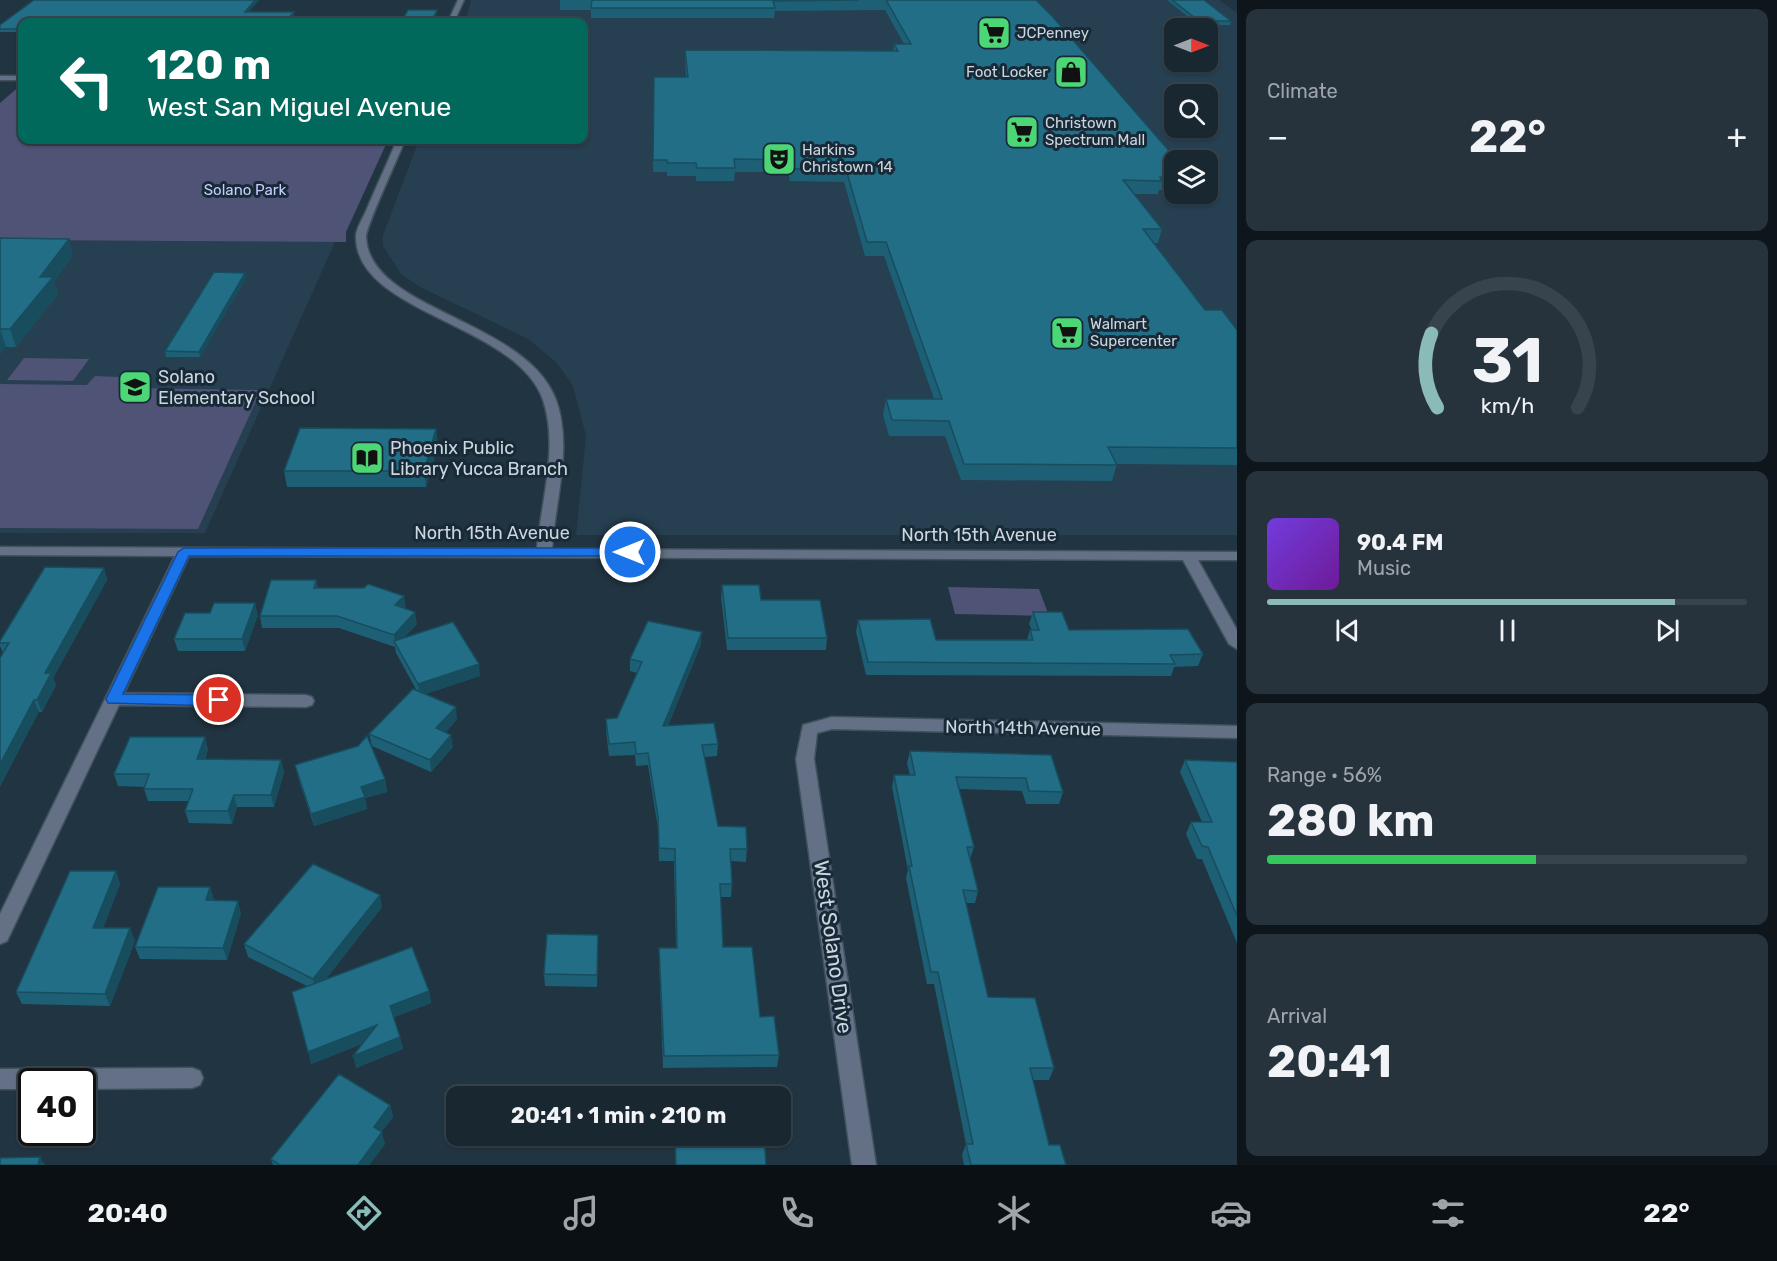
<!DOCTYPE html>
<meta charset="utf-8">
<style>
body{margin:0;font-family:Rubik,sans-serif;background:#26333d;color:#f1f3f6;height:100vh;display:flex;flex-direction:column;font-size:22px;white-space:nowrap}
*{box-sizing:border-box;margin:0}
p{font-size:20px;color:#9fa5ab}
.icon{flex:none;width:33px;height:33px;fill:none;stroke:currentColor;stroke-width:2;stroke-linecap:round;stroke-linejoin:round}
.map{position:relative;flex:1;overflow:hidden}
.drawer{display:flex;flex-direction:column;gap:9px;padding:9px;background:#0e151b;width:540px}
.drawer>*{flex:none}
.top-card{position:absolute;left:18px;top:18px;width:570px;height:126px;border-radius:12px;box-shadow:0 2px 4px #0004,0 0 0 2px #37444d;background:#00695c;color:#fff;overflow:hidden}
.needle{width:39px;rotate:90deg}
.fabs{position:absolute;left:1164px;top:18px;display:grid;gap:12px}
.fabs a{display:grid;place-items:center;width:54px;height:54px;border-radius:12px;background:#192731;box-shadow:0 2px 4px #0004,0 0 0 2px #37444d;font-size:30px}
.speed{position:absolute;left:18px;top:1068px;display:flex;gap:12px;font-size:30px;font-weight:700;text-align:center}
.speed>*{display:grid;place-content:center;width:78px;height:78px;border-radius:50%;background:#192731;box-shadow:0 2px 4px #0004,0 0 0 2px #37444d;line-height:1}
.speed .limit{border:3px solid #111;border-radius:9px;background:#fff;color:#111}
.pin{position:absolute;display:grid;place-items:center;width:51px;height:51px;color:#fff;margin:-26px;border:3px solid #fff;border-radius:50%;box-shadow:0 2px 6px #0007}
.me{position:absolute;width:66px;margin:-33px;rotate:270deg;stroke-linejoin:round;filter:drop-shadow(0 0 4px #0008)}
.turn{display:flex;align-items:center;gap:21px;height:126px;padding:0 30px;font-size:27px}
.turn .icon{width:78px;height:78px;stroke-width:2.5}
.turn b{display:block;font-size:42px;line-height:51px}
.big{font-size:45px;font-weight:700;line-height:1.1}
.drawer .widget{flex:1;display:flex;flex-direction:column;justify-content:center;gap:9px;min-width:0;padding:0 21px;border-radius:12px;background:#26333d}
.drawer .dial{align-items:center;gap:0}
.dial svg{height:156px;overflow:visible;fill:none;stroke:#37444d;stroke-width:7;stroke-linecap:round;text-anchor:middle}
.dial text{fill:#f1f3f6;stroke:none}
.song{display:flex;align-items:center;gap:18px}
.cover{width:72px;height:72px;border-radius:9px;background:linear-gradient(135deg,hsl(260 70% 55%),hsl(280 70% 35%))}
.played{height:6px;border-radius:3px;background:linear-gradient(90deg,#8bbbb9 85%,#37444d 85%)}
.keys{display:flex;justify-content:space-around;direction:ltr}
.heat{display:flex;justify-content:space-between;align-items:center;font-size:33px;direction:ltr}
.charge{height:9px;border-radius:4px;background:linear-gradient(90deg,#34c759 56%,#37444d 0)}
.trip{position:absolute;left:446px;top:1086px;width:345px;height:60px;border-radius:12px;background:#192731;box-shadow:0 2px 4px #0004,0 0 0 2px #37444d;font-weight:700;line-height:60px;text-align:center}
.tab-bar{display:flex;height:96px;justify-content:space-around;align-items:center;background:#0a1014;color:#9fa5ab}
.tab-bar .icon{width:42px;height:42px}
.tab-bar .selected{color:#8bbbb9}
.tab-bar b{font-size:27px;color:#f1f3f6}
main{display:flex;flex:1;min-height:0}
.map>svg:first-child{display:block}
.built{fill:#263f51;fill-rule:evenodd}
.green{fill:#4f5375}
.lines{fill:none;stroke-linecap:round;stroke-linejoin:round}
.minor-casing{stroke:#40515d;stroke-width:3}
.minor{fill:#637085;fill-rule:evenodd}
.wall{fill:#1d5f74}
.shaded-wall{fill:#184d5e}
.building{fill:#226e87;stroke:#184d5e;stroke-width:1.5}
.route{fill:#1a73e8;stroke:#114b97;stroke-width:1.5}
.labels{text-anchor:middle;stroke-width:6;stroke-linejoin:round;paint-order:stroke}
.far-poi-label{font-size:15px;fill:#cbd6df;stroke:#182a37;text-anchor:start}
.far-park-label{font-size:15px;fill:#c6cdfd;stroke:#182a37}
.poi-label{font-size:18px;fill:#cbd6df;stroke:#182a37;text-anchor:start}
.street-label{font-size:18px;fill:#cbd6df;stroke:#182a37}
.near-street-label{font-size:21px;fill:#cbd6df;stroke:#182a37}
</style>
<main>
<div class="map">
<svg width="1237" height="1165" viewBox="0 0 1237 1165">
<rect width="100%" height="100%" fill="#213441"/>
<path class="built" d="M471,0H1219L1237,13V535H576L586,436L573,386L557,363L528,339L420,287L401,274L383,246V235L419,140H584V22H465ZM1174,28H1208V62H1174ZM1174,94H1208V128H1174ZM1174,160H1208V194H1174Z
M0,240L335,242L205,533H0Z"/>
<path class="green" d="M22,84V140H388L346,232V242L0,240V103Z
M24,358L89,359L73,381L7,380Z
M95,376L120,377L128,383L130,388L261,390L198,529L0,528V384L87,385Z
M948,587L1039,589L1049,616L955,614Z"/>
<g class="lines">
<g class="minor-casing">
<path id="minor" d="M458,0H464L454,22H448Z
M0,76H22V80H0Z
M397,140H405C399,156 366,226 366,237C369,311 526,319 556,400C573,447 555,501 552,549L1237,552V560H1198L1237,630V649L1229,644L1183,560L189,556L124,693L306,695L312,697L314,701L312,705L306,707L119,705L7,941L0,944V914L175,556L0,555V547L537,549C541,501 559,447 543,400C517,323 355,314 356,236C356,229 363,218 366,211C376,187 387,164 397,140Z
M832,717L1237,726V738L832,729L817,733L814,759L876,1165H852L796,759L803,725Z
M192,1068L200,1071L203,1078L200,1085L192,1088L82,1089V1082H32V1089H0V1069Z"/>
</g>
<use href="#minor" class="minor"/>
</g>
<path class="wall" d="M34,0H259L248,12L294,16L22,22V32H0V25Z
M560,0H1036L1174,160V190H1159L1158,194H1134L1162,229L1158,243H1154L1205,310L1237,330V465L1117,464L1112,481L961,480L945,436H889L883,415L886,399H934L884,256H865L844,182L790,181L788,172H735L734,181H696V176H667V172H653L654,77H686L685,61V50L893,51L894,44H904L885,10L775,11L774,18H591V10H560Z
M1167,0H1204L1231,21L1230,25H1198Z
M0,238L73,255L54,282L58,294L16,347H6L0,354Z
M246,278L200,357H166L165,351Z
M436,429L438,445L426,487H287L284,471Z
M104,568L107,580L53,678L56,685L42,712H39L3,653L0,646V641Z
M316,580L318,588L406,608L417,624L403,638L480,676L425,694L457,719L446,732L453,747L431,772L372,746L369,734L417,691L396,653L395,647L339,628H262L260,616Z
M722,585L761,600L827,638L826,650H727L721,597Z
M1033,612L1069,630L1203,654L1198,666L1174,667L1171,676L866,675L856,632L858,620L936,640H1027L1030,630H1032L1029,624Z
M258,615L245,651H178L174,639Z
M701,644L668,726L718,744L717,756L704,757L718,826L747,849L746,862L731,861L732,884L731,897H720L723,947L760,1017L779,1055L777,1067L663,1068L659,960V948H676L674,861H659L658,829L648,765L636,766L635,755L609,756L606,731V719L617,718L637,673L630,671V659Z
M208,749L205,760H281L284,772L274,807H237L232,824L189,823L185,811L189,801H148L144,789L145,787L118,786L114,774Z
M910,751L1051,755L1063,792L1059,804H1026L1022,791L959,789L974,847L970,859L978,891L975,903H966L988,997L1054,1068L1049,1080H1033L1049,1145L1066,1165H964L962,1155L966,1144L934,984H927L906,878L908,870L892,787L894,775H910L907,763Z
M1185,760L1237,762V943L1202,859H1197L1186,834L1191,822H1202L1180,772Z
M295,765L385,779L387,792L365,798L367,809L314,826L298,777Z
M116,871L120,884L103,928L135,941L110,1006L22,1004L16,992Z
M210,887L214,900L241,913L227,960L140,959L135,947Z
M382,907L326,979L429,991L431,1003L394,1017L403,1049L356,1068L362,1044L311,1064L307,986L248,957L244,944Z
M598,948L597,987L545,986L544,974Z
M390,1105L393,1117L381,1132L385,1144L369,1165H273L271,1159Z"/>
<path class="shaded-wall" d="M255,0H259L245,16V12Z
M437,10V13L433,22H431Z
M294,12V16L289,22H285Z
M69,239L73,255L54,282L58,294L16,347L10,329L40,277Z
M245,273L246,278L200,357L199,352Z
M0,329L6,347L0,354Z
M436,429L438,445L426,487L424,471Z
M104,568L107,580L53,678L56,685L42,712L37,700L45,673Z
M316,580L318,591L314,588Z
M404,596L406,608L397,617L395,605Z
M255,603L258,615L245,651L242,639Z
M415,612L417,624L397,646L395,643L394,635Z
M702,632L701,644L663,738V726Z
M479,664L480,676L420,696L418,684Z
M34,700L39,712L0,787V764Z
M456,707L457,719L438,741L436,728Z
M451,735L453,747L431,772L430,760Z
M205,737L208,749L200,772L197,759Z
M281,760L284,772L274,807L271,795Z
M385,779L387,792L365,798L367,809L314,826L311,814L361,787Z
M234,795L237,807L232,824L228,811Z
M116,871L120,884L99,940L93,928Z
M210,887L214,900L210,913L206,900Z
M380,895L382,907L317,991L313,979Z
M238,901L241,913L227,960L223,948Z
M130,928L135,941L110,1006L105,994Z
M429,991L431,1003L392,1018L390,1006Z
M377,1025L380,1037L311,1064L308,1052Z
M400,1037L403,1049L356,1068L353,1056Z
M390,1105L393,1117L376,1139L374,1127Z
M382,1132L385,1144L369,1165H358Z
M40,1157L45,1165H38Z"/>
<path class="building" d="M34,0H255L245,12H294L285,22H22V29H0V25Z
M592,0H858L773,1L775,8H591Z
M886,0H1036L1052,16L1177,160H1174V177H1160L1162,181L1123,180L1162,229H1143L1205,310H1222L1237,330V448L1108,447L1117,465L964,464L949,421L892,420L886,399H942L886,242H867L846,169H792L789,160L734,159L735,168H697L696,163H667V160H653L654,77H688L685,50L898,51L894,44H911Z
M1172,0H1204L1231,21H1199Z
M408,10H437L431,22H401Z
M0,238L69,239L40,277H53L10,329H0Z
M214,272L245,273L199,352L165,351Z
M300,428L436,429L424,471H284Z
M45,567L104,568L45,673H51L37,700H34L0,764V658L9,643H0V641Z
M271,580H316L314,588H364L368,584L404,596L395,605L415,612L394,635L337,616H260Z
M722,585H759L761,600H820L827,638H728Z
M214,603H255L242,639H174L185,613H210Z
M1033,612H1062L1069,630L1188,629L1203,654L1170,655L1175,664L868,662L858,620L930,619L936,640H1033L1030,630H1039Z
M648,621L702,632L663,726L714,723L718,744L702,745L718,826L746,827L747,849H730L732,884H720L723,947H752L760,1017L774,1016L779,1055L664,1056L659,948H677L675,849L659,848L658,817L648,753L636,754L635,742L609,744L606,719L617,718L642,662L630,659Z
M453,622L479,664L418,684L394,641Z
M413,689L456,707L436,728L451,735L430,760L369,734Z
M367,736L385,779L361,787L365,797L311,814L295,765L358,746Z
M130,737H205L197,759L281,760L271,795H234L228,811H185L193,789H144L149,774H114Z
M910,751L1051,755L1063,792L1029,791L1026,778L956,777L974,847H967L978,891L963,890L988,997L1035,998L1054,1068H1030L1049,1145H1060L1066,1165H971L966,1144H973L938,972H931L909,866H912L894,775H915Z
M1185,760L1237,762V916L1208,847L1202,846L1191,822H1212Z
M313,864L380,895L313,979L244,944Z
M70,871H116L93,928H130L105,994L16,992Z
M158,887H210L206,900L238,901L223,948L135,947Z
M547,934L598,935L597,975L544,974Z
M412,947L429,991L390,1006L400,1037L353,1056L377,1025L308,1052L292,992Z
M339,1074L390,1105L374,1127L382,1132L358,1165H280L271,1159Z
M675,1090L761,1092L762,1096H675Z
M675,1136H764L766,1165H676Z
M40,1157L38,1165H0V1158Z"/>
<path class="route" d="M184,548H630L636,552L630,556H189L123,694L219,695L226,700L219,706L108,703L106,699L178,552Z"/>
<defs>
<g id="supermarket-square" transform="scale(1.725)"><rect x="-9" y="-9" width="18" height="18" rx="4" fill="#4dd676" stroke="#182a37"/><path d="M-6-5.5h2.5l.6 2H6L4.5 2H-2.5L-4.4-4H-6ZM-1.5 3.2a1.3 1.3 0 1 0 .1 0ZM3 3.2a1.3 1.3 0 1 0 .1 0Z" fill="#111"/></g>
<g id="shop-square" transform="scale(1.725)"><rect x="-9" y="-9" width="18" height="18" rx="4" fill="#4dd676" stroke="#182a37"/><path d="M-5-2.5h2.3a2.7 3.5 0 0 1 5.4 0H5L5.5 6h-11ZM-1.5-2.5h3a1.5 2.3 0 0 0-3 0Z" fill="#111"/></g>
<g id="theatre-square" transform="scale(1.725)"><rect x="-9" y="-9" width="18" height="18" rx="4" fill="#4dd676" stroke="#182a37"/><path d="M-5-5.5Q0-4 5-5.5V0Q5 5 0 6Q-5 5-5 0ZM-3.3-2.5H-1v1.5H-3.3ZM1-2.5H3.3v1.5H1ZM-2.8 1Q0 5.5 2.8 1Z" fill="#111"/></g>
<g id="school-square" transform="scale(1.725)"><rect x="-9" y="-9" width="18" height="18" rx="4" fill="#4dd676" stroke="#182a37"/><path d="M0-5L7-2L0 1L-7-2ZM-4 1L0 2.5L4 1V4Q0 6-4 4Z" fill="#111"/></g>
<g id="library-square" transform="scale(1.725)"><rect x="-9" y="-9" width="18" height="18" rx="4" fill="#4dd676" stroke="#182a37"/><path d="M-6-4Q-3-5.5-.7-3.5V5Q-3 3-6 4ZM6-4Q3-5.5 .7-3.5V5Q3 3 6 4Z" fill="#111"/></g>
</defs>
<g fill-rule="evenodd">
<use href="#supermarket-square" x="994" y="33"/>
<use href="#shop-square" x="1071" y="72"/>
<use href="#supermarket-square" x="1022" y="132"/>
<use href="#theatre-square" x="779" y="159"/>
<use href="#supermarket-square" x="1067" y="333"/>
<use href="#school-square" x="135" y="387"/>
<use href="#library-square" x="367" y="458"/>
</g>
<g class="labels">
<g class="far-poi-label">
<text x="1017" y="38">JCPenney</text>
<text x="1048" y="77" text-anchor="end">Foot Locker</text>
<text x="1045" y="128">Christown<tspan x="1045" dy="17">Spectrum Mall</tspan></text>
<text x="802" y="155">Harkins<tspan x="802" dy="17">Christown 14</tspan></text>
<text x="1090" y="329">Walmart<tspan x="1090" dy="17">Supercenter</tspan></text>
</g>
<g class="far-park-label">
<text x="245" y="195">Solano Park</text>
</g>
<g class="poi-label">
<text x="158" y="383">Solano<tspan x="158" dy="21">Elementary School</tspan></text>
<text x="390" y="454">Phoenix Public<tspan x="390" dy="21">Library Yucca Branch</tspan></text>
</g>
<g class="street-label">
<text x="492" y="539">North 15th Avenue</text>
<text x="979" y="541">North 15th Avenue</text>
<text transform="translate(1023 728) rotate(1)" y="6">North 14th Avenue</text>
</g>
<g class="near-street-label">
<text transform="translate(833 947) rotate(82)" y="7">West Solano Drive</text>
</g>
</g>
</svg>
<div class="fabs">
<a><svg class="needle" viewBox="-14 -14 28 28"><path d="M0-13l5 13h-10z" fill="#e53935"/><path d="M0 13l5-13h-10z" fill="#9fa5ab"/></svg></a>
<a><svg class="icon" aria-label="search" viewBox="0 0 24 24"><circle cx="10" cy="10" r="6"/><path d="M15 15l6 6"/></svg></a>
<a><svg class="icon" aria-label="layers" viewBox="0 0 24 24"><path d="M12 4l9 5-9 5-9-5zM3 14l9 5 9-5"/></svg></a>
</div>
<div class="speed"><div class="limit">40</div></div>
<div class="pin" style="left:219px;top:700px;background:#d93025"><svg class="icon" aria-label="arrive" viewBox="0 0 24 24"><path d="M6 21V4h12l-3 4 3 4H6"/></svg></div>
<svg class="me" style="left:630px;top:552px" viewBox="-20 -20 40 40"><circle r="17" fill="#1a73e8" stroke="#fff" stroke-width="3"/><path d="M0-11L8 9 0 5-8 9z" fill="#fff"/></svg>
<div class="trip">20:41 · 1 min · 210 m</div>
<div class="top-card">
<div class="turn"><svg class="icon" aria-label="left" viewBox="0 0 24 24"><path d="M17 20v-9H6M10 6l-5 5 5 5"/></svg><div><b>120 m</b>West San Miguel Avenue</div></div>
</div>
</div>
<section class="drawer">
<div class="widget"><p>Climate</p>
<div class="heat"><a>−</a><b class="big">22°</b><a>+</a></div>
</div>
<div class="widget dial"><svg viewBox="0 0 100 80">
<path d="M14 69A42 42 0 1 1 86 69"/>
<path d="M14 69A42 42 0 0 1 11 31" stroke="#8bbbb9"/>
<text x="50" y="56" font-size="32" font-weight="700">31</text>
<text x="50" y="72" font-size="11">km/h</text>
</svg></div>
<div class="widget">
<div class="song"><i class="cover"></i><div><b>90.4 FM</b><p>Music</p></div></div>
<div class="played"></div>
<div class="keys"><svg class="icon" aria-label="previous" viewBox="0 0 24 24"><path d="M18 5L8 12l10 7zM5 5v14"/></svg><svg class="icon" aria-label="pause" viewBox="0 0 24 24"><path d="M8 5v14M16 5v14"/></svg><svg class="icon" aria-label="next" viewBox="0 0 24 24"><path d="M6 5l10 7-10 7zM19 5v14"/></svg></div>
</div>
<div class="widget"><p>Range · 56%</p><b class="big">280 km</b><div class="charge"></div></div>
<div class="widget"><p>Arrival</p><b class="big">20:41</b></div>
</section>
</main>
<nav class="tab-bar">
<b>20:40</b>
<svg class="icon selected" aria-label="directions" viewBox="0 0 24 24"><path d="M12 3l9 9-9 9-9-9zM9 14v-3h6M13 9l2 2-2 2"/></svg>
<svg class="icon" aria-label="music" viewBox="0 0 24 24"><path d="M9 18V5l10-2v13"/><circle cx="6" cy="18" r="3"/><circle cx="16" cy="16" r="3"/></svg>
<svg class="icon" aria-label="phone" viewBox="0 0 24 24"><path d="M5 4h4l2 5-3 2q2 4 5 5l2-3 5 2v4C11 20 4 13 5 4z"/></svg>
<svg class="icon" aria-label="climate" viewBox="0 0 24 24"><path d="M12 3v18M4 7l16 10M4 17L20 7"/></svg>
<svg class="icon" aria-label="car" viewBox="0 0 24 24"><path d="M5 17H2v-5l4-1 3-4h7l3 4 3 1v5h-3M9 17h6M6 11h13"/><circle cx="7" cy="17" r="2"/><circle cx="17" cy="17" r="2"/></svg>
<svg class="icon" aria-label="filters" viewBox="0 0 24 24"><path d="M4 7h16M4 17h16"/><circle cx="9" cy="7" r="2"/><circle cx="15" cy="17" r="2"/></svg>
<b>22°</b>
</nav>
